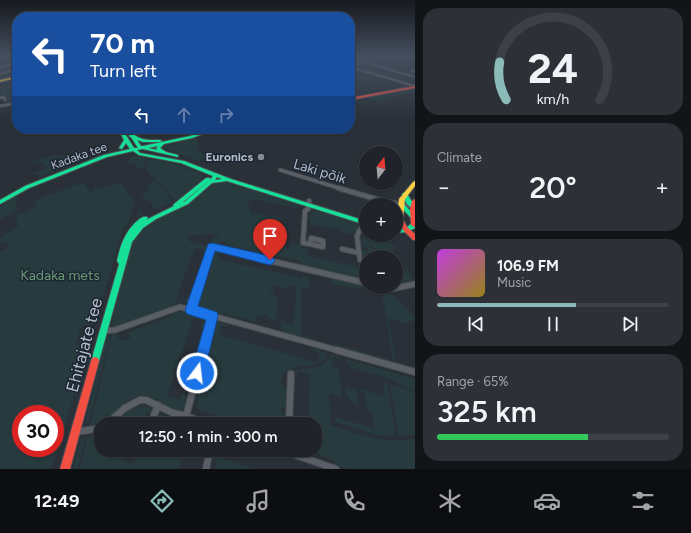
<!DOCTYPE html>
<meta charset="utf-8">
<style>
body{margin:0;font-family:Figtree,sans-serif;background:#2d3036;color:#f1f3f6;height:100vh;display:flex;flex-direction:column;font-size:15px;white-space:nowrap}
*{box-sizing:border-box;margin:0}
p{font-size:13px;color:#a2a4a8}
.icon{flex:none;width:22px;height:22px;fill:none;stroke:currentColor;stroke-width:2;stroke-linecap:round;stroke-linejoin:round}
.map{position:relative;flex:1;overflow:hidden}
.side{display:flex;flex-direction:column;gap:8px;padding:8px;background:#121417;width:276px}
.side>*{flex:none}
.guide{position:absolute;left:12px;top:12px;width:343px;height:122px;border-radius:16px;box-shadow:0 1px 3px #0004,0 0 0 1px #3d4147;background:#1a4fa0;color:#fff;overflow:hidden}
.needle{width:26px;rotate:16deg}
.tools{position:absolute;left:359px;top:146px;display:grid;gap:8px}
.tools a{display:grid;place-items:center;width:44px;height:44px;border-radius:50%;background:#20242a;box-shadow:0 1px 3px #0004,0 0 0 1px #3d4147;font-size:20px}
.speed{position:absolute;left:12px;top:405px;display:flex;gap:8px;font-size:20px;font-weight:700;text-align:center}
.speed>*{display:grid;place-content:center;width:52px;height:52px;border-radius:50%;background:#20242a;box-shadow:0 1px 3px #0004,0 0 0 1px #3d4147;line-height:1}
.speed .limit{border:6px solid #d22;background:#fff;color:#111}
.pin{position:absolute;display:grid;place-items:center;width:34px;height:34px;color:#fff;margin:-41px -17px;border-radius:50% 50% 50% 0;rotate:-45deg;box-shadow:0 0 4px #0007}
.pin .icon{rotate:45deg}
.me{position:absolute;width:44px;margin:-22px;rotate:15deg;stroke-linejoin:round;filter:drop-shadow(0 0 3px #0008)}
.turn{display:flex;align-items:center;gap:14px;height:84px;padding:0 12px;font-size:18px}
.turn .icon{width:52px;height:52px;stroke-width:2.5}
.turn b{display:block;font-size:28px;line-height:34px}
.lanes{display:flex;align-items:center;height:38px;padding:0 12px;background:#0003;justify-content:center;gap:20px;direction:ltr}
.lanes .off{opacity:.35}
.big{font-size:30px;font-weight:600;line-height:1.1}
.side .tile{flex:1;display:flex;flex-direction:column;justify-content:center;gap:6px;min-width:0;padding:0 14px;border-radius:16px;background:#2d3036}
.side .dial{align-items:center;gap:0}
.dial svg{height:104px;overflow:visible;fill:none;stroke:#3d4147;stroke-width:7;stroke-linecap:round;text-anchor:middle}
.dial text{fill:#f1f3f6;stroke:none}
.song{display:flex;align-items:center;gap:12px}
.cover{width:48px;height:48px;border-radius:6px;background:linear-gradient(135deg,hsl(290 70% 55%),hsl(50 70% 35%))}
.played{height:4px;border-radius:2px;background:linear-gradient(90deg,#8bbbb9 60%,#3d4147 60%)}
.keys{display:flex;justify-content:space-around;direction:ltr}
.heat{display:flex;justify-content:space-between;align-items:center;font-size:22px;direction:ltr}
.charge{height:6px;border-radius:3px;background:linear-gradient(90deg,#34c759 65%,#3d4147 0)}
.trip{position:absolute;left:94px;top:417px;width:228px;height:40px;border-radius:16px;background:#20242a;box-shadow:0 1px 3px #0004,0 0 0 1px #3d4147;font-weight:600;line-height:40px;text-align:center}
.dock{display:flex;height:64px;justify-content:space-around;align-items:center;background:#0d0e11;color:#a2a4a8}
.dock .icon{width:28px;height:28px}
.dock .active{color:#8bbbb9}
.dock b{font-size:18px;color:#f1f3f6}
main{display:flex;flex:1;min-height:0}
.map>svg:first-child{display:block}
.green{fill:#273a3e;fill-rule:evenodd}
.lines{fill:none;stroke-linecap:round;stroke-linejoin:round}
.street-far5-casing{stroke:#484c53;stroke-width:3}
.street-far4-casing{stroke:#484c53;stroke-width:3.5}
.street-far3-casing{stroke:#484c53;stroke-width:4.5}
.street-far2-casing{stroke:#484c53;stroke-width:6}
.street-far1-casing{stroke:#484c53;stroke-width:7}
.street-casing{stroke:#484c53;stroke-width:8}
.fast-casing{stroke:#484c53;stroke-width:2}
.slow-casing{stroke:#484c53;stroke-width:2}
.jam-casing{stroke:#484c53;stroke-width:2}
.street-far5{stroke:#5a5e66;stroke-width:2}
.street-far4{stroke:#5a5e66;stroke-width:2.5}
.street-far3{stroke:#5a5e66;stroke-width:3}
.street-far2{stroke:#5a5e66;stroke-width:4}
.street-far1{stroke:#5a5e66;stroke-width:5}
.street{stroke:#5a5e66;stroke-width:6}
.fast{fill:#16e098;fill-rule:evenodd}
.slow{fill:#ffcf43;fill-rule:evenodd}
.jam{fill:#f24e42;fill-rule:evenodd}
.route{fill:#1a73e8;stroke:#114b97}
.poi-dot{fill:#848b96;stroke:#1d2633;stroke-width:1.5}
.labels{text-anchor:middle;stroke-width:3;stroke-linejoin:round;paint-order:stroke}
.far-street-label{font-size:12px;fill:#b4bcc9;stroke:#1d2633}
.far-poi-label{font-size:12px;font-weight:bold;fill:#b4bcc9;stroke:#1d2633;text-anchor:end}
.street-label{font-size:14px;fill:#b4bcc9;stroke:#1d2633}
.park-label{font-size:14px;fill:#6b9a76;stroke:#1d2633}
.near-street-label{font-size:17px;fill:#b4bcc9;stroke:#1d2633}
</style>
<main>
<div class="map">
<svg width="415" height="469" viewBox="0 0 415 469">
<rect width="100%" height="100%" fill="#2a3038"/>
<path class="green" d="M14,85L9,99L15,97L12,104L0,106V104L9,103V101L0,102V101L10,100L6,99V97H0L2,95L0,94L3,89H0V87Z
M415,88V92L381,99L383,101L398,98C386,101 376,105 366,97Z
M196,138L199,144L196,147L206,157L200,160H196L162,147Z
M83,149L86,157L43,175L32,174L47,168L42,162L34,163L33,162L53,155L62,156Z
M134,155L146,158L144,162L146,165L139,170L132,162L127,164L126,162Z
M147,159L173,163L201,174L203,177L189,191L176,201L147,171Z
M154,181L164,190L173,202L154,210L152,203L145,199L141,194L147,190L149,191L148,185Z
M219,181L242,187L300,206L297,208L257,200L248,201L251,213L280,217L278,229L258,226L257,235L259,242L289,248L291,244L297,245L301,243L302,248L308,249V256L358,267V260H360L366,268V277L361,279L301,266L300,261L262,253L261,256L255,255V251L227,245V243L220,242L218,245L211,244L213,237L219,236L218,234H202L189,236L190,242L209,247L206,256L202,255L204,250L195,248L176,298L185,301L187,297L191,298L189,303L176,300L172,308L114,328L111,327L129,250L133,238L138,231L154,220L183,207L212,185Z
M84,182L90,193L95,191L92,190L93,188L100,187L99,189L120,182L142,212H146L137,218L138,208L134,203L128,225L124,226L95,324L84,325L80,330L76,344L80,345V348L84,347L85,343H83L84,337H80L81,335L93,334L87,357L85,360L51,469H0V251L6,249L8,242L0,244V239L9,231L11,232L18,226L16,215L30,211L31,207L36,206L35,200ZM21,414H55V448H21Z
M13,197L17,199L16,205L17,211L0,219V207Z
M310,209L361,225L357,232L352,234L342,232V230L310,224Z
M362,237L392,243L394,248L393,249H395L387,255L362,241L360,239Z
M360,241L387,256L366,257V266L362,261H364L362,250L368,251V248L362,246Z
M217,251L225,253L224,254L219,253L218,259L297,277V271L291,269V268L298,270L297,280L307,276V278L310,279L309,288H302L301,335L393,360L385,309L381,290C394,293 405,307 415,317V320L402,324L398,320L388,318L395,356L394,361L343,350C338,344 309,338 299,336L298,338L284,334L280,327L281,318L285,319L284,323L294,325L296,287L287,285V289L275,285L274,291L270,292V294L276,296L278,299L276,321L269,319V316L263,314L262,317L257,316L256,322L223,313L222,317L194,309L196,301H200L215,254L212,253Z
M396,262L399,264L401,270L408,271L413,281L396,284Z
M332,279L374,288L375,292L334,284L332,282Z
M176,312H187L206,318L208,321L206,329L201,328L203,321L193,318L167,396L180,400L182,394L187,396L184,408L177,411C167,408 157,398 146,396C123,393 112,427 90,426L112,334L116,332L118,338L120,340L130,339V334L122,335L169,317Z
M216,322L228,324L227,327L221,325L220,335L319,363V352L311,350V347L329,354C320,369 307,364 292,368L290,373L283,371L281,384C290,390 287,400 286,409L281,407V412L286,415L285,424C275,424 265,426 257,418L256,424H240L196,408L216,326L214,325Z
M111,334L88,426L86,419L106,338Z
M331,354L341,357V359L332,357L333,367L339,368L342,394L341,396L329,394L331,425C355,433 391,446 415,438V469H346L335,465L334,460L305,450H315V424H309L310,375L299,371L298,375L292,374L295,370C310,367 324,371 331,354Z
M346,359L415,379V392L388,378L352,368L348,364Z
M383,382L387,383L388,388L395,432L393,436L376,435L336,422L334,417L374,428L372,413L367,411L365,393L362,392V389L385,397Z
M390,384L405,388L415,394V435L399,436Z
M345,387L357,390L358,405C349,402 346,397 345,387Z
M142,405L152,409L151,413L147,411L143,422L145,424L130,418L127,424H114L129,410Z
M159,413L172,419L191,424H159L162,417L157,415Z
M101,434V450H117L114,456L131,464L146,450H184L179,469H80L87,437Z
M86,435L78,469H73L80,441Z
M213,450H224L222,458L253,469H215L217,461L211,459Z"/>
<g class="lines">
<g class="street-far5-casing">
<path id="street-far5" d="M350,58L415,77
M350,67L415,86
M0,68L17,63
M412,71H415
M0,74L10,71L17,72"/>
</g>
<g class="street-far4-casing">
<path id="street-far4" d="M0,98L4,97L5,100
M0,106L17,103"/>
</g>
<g class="street-far3-casing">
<path id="street-far3" d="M280,170L342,189"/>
</g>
<g class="street-far2-casing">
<path id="street-far2" d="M338,188L383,201L415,207
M309,201L308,209L305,211L303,243L310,244
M311,238L323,241V247L310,244Z
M342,249L359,253
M208,260L212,247L266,260
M360,260L357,236L364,222"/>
</g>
<g class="street-far1-casing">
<path id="street-far1" d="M262,259L366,283
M383,287L392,289L415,284
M191,310L208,259
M102,331L115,330L180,307L340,351
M203,351L213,316"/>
</g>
<g class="street-casing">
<path id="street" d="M204,350L186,416L207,424
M336,350L415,372
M107,424L125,408L140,400H146L173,413L186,416
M151,424L158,405
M289,424L291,374
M76,432L101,428
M281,450L336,469
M206,469L210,450"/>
</g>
<g class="fast-casing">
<path id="fast" d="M118,129H122L134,148H138L131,137H130L125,129H129C138,141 146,140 160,140L162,141L160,142H143L137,140L141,146H143L190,136L211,129H217L192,138L164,144L160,148L166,152L178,155V157L143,149L137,150L140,153L184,161L231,179L366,221V225L227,181L212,183L188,204L156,219L143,228L132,242L99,361L98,364L95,365L92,364L91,361L119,264L117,261C120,246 125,232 136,222C140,219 142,216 147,217L148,218L146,220L174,206L173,205L174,204L206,178H210V180L183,202H184L209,181L213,176L181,163L139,155L133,151L107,157L29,188L0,204V200L25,186L104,155L130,149L126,143L122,149L119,148L124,140ZM158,146L156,148L158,150L148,148ZM217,177L222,179L215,180Z
M405,192C409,194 409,200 415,204V208C407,207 405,201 402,194Z
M383,199L392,204L393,205C388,205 384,205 380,201L381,200Z
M401,202L403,203L415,216V218H411L399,205L398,204L399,203Z
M412,223H415V228L407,232L396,233V229L406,228Z"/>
</g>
<g class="slow-casing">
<path id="slow" d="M17,76V78L0,82V80Z
M415,181V186L405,199L403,218L402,219H398L397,218L399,199L413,182Z"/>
</g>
<g class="jam-casing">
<path id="jam" d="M415,86V88L350,100V98Z
M415,199V227H414L411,225L410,209L412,201Z
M400,216L402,217L407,227L415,234V240H413L403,230L397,218Z
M95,357L98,358L99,361L70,469H60L91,361L92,358Z"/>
</g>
<use href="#street-far5" class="street-far5"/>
<use href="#street-far4" class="street-far4"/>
<use href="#street-far3" class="street-far3"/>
<use href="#street-far2" class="street-far2"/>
<use href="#street-far1" class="street-far1"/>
<use href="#street" class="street"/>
<use href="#fast" class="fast"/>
<use href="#slow" class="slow"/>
<use href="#jam" class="jam"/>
</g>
<linearGradient id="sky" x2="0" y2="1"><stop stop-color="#171a1f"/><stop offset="0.46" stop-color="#444e5e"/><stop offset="1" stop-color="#444e5e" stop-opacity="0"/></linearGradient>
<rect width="415" height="123" fill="url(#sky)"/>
<path class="route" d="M212,243L270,256L273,258L275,260L273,263L270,265L215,251L198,306L217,312L218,316L204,373L202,378L197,380L193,378L191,373L206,320L187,314L185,310L207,247L208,244Z"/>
<circle class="poi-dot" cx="261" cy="157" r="4"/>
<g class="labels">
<g class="far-street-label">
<text transform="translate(79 156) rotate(-20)" y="4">Kadaka tee</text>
</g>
<g class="far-poi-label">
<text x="253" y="161">Euronics</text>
</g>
<g class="street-label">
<text transform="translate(320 171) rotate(17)" y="5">Laki põik</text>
</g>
<g class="park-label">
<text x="60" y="280">Kadaka mets</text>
</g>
<g class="near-street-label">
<text transform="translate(84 345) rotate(-75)" y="6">Ehitajate tee</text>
</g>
</g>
</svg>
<div class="tools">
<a><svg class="needle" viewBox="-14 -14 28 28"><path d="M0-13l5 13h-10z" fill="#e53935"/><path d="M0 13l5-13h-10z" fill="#a2a4a8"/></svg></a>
<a>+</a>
<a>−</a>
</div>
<div class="speed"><div class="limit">30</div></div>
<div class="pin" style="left:270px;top:260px;background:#d93025"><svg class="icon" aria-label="arrive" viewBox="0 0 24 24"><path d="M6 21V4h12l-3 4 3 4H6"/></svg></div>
<svg class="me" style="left:197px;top:373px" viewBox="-20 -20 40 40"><circle r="17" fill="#1a73e8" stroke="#fff" stroke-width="3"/><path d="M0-11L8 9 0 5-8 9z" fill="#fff"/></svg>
<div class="trip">12:50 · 1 min · 300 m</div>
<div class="guide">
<div class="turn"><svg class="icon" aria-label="left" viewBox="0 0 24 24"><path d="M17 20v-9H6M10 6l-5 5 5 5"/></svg><div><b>70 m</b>Turn left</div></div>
<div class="lanes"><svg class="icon" aria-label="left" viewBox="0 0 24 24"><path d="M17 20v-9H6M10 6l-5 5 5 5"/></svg><svg class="icon off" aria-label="ahead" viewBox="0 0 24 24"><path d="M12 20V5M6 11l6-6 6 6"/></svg><svg class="icon off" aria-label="right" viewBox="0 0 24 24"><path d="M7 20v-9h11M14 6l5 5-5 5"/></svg></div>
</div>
</div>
<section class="side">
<div class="tile dial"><svg viewBox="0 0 100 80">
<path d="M14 69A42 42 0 1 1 86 69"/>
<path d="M14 69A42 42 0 0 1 9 40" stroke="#8bbbb9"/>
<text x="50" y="56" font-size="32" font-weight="700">24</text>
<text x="50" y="72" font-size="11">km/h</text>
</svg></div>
<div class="tile"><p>Climate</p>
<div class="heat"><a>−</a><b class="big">20°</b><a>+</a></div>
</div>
<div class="tile">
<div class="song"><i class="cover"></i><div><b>106.9 FM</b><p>Music</p></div></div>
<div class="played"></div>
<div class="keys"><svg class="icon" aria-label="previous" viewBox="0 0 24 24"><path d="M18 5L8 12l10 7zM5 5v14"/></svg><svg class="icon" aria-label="pause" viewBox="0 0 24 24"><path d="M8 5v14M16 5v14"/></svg><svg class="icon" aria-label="next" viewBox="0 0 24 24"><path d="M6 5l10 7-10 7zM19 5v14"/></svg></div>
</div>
<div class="tile"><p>Range · 65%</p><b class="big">325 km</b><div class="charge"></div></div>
</section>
</main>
<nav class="dock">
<b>12:49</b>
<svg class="icon active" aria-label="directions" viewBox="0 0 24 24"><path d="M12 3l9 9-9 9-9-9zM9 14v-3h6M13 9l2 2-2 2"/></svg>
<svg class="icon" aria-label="music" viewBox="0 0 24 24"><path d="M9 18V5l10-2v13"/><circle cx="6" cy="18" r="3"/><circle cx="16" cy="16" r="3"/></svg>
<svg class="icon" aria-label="phone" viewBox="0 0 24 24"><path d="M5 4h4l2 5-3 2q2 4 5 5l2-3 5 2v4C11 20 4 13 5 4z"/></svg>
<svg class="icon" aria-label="climate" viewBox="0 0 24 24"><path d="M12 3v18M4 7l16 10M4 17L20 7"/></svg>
<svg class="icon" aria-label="car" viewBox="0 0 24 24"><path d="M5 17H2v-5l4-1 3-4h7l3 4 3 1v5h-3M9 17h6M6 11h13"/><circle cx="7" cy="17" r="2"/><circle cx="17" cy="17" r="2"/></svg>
<svg class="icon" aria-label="filters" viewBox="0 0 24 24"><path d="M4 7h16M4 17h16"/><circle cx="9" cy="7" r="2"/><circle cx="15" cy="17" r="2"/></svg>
</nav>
